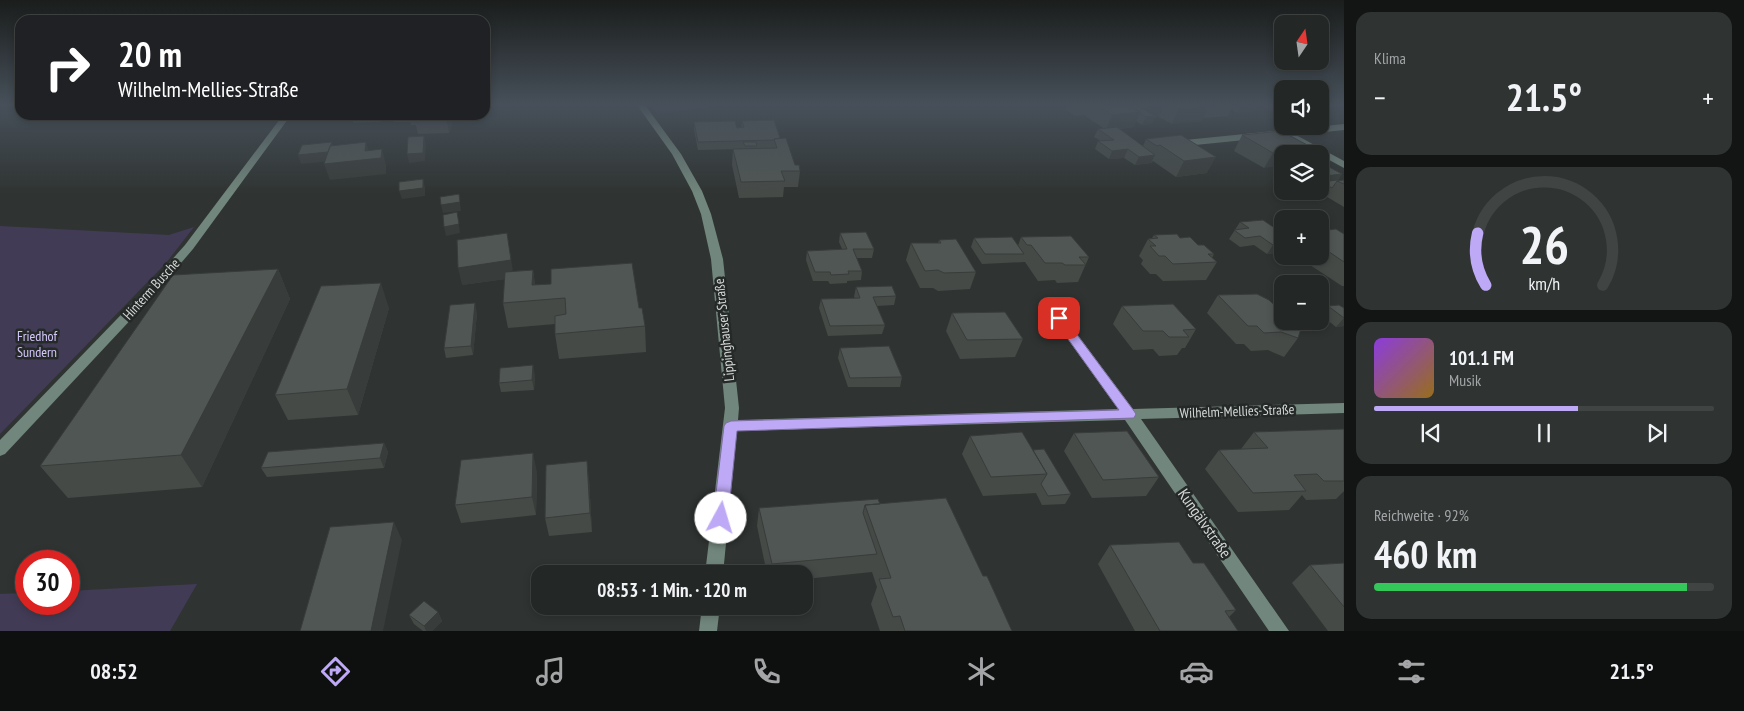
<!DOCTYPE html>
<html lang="de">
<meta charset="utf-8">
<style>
body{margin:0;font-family:"PT Sans Narrow",sans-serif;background:#2f3332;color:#f1f3f6;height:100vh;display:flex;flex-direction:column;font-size:19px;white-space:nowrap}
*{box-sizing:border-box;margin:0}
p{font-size:16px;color:#a3a5a7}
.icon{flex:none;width:28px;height:28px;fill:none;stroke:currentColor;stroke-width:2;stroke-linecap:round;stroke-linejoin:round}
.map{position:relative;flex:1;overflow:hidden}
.details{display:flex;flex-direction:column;gap:12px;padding:12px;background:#131515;width:400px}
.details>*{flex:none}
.hud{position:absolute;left:15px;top:15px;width:475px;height:105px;border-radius:15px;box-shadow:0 2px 8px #0003,0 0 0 1px #404443;background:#202124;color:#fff;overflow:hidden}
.needle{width:32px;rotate:13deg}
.buttons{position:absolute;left:1274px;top:15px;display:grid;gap:10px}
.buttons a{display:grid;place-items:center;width:55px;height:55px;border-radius:10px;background:#232726;box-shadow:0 2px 8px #0003,0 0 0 1px #404443;font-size:25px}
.speed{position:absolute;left:15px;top:550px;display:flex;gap:10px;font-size:25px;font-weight:700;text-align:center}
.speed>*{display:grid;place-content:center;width:65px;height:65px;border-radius:50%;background:#232726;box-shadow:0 2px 8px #0003,0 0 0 1px #404443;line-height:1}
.speed .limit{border:8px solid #d22;background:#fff;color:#111}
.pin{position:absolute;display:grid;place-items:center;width:42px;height:42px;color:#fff;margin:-21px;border-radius:10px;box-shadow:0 2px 8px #0006}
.me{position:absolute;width:55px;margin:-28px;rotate:6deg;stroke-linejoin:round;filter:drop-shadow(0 0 4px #0008)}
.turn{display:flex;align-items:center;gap:18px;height:105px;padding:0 20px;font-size:22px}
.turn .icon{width:65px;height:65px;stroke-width:2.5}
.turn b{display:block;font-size:35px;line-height:42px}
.big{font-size:38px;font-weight:800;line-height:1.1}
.details .card{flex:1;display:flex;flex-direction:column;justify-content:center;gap:8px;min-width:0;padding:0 18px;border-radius:15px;background:#2f3332}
.details .dial{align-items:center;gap:0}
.dial svg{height:130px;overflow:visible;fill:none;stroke:#404443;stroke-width:7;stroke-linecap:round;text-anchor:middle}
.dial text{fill:#f1f3f6;stroke:none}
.song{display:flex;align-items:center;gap:15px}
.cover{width:60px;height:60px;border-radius:8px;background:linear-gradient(135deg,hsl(270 70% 55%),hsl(40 70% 35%))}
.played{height:5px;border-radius:2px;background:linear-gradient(90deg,#bda9f5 60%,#404443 60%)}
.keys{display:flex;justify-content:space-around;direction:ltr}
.heat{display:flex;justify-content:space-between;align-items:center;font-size:28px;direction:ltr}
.charge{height:8px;border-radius:4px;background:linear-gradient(90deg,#34c759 92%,#404443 0)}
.trip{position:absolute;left:531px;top:565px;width:282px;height:50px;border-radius:15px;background:#232726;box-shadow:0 2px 8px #0003,0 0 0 1px #404443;font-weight:800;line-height:50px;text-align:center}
.tabs{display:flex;height:80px;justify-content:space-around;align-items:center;background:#0e100f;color:#a3a5a7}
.tabs .icon{width:35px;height:35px}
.tabs .on{color:#bda9f5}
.tabs b{font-size:22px;color:#f1f3f6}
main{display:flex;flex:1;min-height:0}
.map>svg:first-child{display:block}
.green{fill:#423b56}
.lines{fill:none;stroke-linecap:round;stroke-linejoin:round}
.minor{fill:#71867c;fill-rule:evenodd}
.wall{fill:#454a47}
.shaded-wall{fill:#383c3a}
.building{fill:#505653;stroke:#383c3a}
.route{fill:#bda9f5;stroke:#7b6e9f}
.labels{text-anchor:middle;stroke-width:5;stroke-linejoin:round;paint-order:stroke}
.street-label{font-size:14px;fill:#d4d8d6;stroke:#252a28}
.park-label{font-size:14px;fill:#d4c7fc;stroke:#252a28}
.near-street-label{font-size:16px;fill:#d4d8d6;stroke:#252a28}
</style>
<main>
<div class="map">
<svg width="1344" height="631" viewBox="0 0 1344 631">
<rect width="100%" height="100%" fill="#2f3432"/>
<path class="green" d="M651,105H728L657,114Z
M0,226L169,235L194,227L166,263L0,434Z
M197,584L170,631H0V594L26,593V604H69V591Z"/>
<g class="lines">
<path class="minor" d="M637,105H645L681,154L702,191L711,214L723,259L739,408L738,420L1118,409L1041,302L1047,298L1051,299L1133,409L1344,403V413L1141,419L1289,631H1269L1125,420L737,431L723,574H705L725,408L711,259L701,214L692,191L672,154Z
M283,115H291L193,249L152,297L5,454L0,456V440L144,291L185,245Z
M1344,124V130L1296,135L1344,161V168L1285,136L1185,146L1181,143L1185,140Z
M702,606H720L717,631H699Z"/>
</g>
<path class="wall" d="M1067,105H1137L1140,107L1141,105H1258L1255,111L1237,113L1231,109L1228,116L1203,118L1202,121L1172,124L1159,117H1155L1152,124L1142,125L1136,121L1134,127L1119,129L1143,146L1146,139L1181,135L1207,173L1176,177L1153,161L1151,163L1135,165L1124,158L1109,159L1095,149L1098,141H1101L1094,137L1098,129L1103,128L1084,115L1075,116L1065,109Z
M1260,105H1282L1272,111Z
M1320,105H1334L1332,107L1320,109Z
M351,115H385L381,122L353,123Z
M392,115H455L449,133L418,134L416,125H411L410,122H394Z
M742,121L780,138L795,165L800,171L798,187H784L783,197L739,198L732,165L733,149H743L698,150L694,130V122L741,127Z
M1242,135L1313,148L1309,154H1282L1264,168L1234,151Z
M1320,162L1338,180H1344V207L1317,191H1320Z
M1240,222L1282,233V256H1320V231L1344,234V286H1342L1310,265L1296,266L1276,253L1267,254L1254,245L1240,247L1229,239Z
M840,233L874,249L872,258H857L862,271L861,280L847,281V283L830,284L828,281H813L806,260L807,251L842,249L839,242Z
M1154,235L1180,238L1198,245L1214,254L1212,258L1217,262L1206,280L1163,281L1156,274H1150L1141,264L1143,260L1139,256L1148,239L1152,238Z
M1021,237L1089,257L1078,282L1057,283L1055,280L1038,281L1025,262L982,264L971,247L974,238L1018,246Z
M939,240L976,272L970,289L938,291L933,288H920L906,260L911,243H938Z
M278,269L290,299L202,487L68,498L40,466Z
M533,270L535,285L639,308L645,326L646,352L559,359L555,334V324L508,328L503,303L505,279L462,285L514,271Z
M856,287L896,296L894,305L877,306L885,325L882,334L828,336L819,308L821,299L855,298L854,297Z
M1218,295L1282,321L1298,338L1284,357L1268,350L1251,351L1244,344H1236L1207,313Z
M1122,306L1196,329L1185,348H1182L1177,355L1159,356L1153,349L1133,350L1113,324Z
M1328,306L1344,308V326L1336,327L1321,315Z
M389,308L358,415L288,420L275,395Z
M477,313L473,355L446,358L444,348Z
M952,313L1023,339L1015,357L960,359L946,331Z
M840,348L902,377L900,387H848L838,358Z
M535,375L534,390L501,392L499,383Z
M1344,429V491L1336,499L1306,500L1302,495L1289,510L1238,512L1205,469L1219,450L1241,449L1254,432Z
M1074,433L1159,477L1146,496L1092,498L1064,451Z
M970,436L1033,450L1071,494L1065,504L1042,505L1036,493L983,496L962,454Z
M384,443L388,452L384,468L267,477L261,468Z
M537,472L536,515L461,523L455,505Z
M589,479L592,532L549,536L545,518Z
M880,504L983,576L1012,631H880L871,604L877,587L872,572L805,579V574H767L757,526L759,508Z
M1110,545L1193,563L1236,610L1229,617L1238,631H1135L1098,564Z
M1344,563V631H1328L1292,583L1310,565Z
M438,612L442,621L432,631H423L414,624L409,615Z"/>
<path class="shaded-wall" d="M1148,105H1164L1159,117H1155L1152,124L1142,125L1146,117L1143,116Z
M1241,105H1258L1255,111L1237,113Z
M1275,105H1282V110L1272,111Z
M1209,106L1202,121L1172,124L1179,109Z
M1140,112L1134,127L1106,130L1112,115Z
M379,115H385L381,122Z
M447,115H455L449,133L446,118Z
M424,136L426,144L425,161L409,163L407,154Z
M332,142L334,151L331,161L301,164L298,155Z
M366,142L371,158L382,149L386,165V174L330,180L324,164L365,151Z
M1313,148L1309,154H1282V166L1264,168L1273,153Z
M1128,149L1124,158L1109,159L1112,151Z
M1155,155L1151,163L1135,165L1139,157Z
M1216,157L1207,173L1176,177L1184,161Z
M1342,174L1338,181L1321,182L1325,176Z
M423,179L425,187V196L402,199L399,191Z
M459,194L461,211L443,213L441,205Z
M457,212L460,233L446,236L444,227Z
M507,233L514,278L462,285L458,268Z
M1281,244L1276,252V253L1267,254L1273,245Z
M278,269L290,299L202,487L181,455Z
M533,270L536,295L532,285Z
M381,283L389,308L358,415L347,389Z
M475,303L477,313L473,355L471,346Z
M1344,318V326L1336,327Z
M533,365L535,375L534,390L532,380Z
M384,443L388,452L384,468L380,458Z
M533,453L537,472L536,515L532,497Z
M587,461L589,479L592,532L590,513Z
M394,522L402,540L383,631H371Z
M438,612L442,621L432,631H426L424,626Z"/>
<path class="building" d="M1097,105H1129L1140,112L1112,115Z
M1129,105H1137L1155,116L1146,117L1140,113V112Z
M1172,105H1208L1209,106L1179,109Z
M416,115H447L446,118L414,119Z
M774,120L780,138L774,139V140L698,142L694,122L735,121L737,128L744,127L742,121Z
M1117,127L1155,155L1139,157L1128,149L1112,151L1098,141L1114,140L1098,129Z
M1281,131L1313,148L1273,153L1242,135Z
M1181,135L1216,157L1184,161L1160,145L1157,146L1146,139Z
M424,136L423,153L407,154L408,137Z
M786,138L795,165H799L800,171H781L785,181L741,182L733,149L777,148L774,139Z
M332,142L328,152L298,155L302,145Z
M366,142L365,151L382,149L381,158L324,164L330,146Z
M743,142H756L757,146H745Z
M1320,162L1342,174L1325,176L1320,174Z
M423,179V188L399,191V182Z
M1337,180L1339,181H1337L1332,188L1321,182Z
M1344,180V184L1337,181Z
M459,194L460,202L441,205L440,197Z
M457,212L459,224L444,227L443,215Z
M1263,220L1282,233V242L1281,244L1273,245L1260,236L1245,238L1234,230L1249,228L1240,222Z
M1336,229L1344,234V262L1322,247H1320V231Z
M866,232L874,249H853L862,271H848L849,274L831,275L830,272H815L807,251L847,249L840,233Z
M507,233L511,260L458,268L457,240Z
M1177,234L1180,238L1190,237L1198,245H1204L1214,254H1208L1217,262L1173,264L1165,256H1159L1150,246H1156L1148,239L1158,238L1154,235Z
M1071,236L1089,257H1079L1086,265H1065L1062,263H1045L1031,245H1027L1021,237Z
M1012,237L1024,254H985L974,238Z
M956,239L976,272L944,273L938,270L925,271L911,243H941L939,240Z
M632,263L639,308H642L645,326L555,334V316L566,314L565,298L503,303L505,272L533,270L532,285L551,284V269Z
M278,269L181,455L40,466L173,275Z
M381,283L347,389L275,395L321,286Z
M892,286L896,296L873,297L885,325L830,326L821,299L860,298L856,287Z
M1257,294L1269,300L1282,312V321H1289L1302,326L1298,338L1281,332L1264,333L1257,326H1248L1218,295Z
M475,303L471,346L444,348L450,305Z
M1173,304L1196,329L1183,330L1189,337H1169L1163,331H1143L1122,306Z
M1339,305L1344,308V318L1328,306Z
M1005,312L1023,339L967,340L952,313Z
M889,346L902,377L850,378L840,348Z
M533,365L532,380L499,383L500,368Z
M1344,429V481H1324L1317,474L1294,475L1306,491L1253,493L1219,450L1268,448L1254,432Z
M1127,431L1159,477L1103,480L1074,433Z
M1022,432L1047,474L991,477L970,436Z
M384,443L380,458L261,468L268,452Z
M1044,449L1071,494L1048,496L1041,484L1047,474L1033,450Z
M533,453L532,497L455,505L461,460Z
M587,461L590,513L545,518L546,465Z
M946,498L983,576H987L1012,631H905L900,616L893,617L879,579L891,578L865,505Z
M878,499L880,504L865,505L863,513L877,554L772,564L759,508Z
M394,522L371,631H300L330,527Z
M1179,542L1193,563H1204L1236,610L1225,611L1238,631H1160L1110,545Z
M1344,563V607L1310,565Z
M424,601L438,612L424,626L409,615Z"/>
<linearGradient id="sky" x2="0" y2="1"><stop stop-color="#1a1d1c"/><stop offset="0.54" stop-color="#47505a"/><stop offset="1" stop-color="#47505a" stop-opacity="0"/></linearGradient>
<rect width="1344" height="194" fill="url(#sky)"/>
<path class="route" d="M1059,315L1063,316L1134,411L1136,414L1134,418L737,431L728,518L726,523L721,525L715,523L713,518L724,426L726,423L731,421L1119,410L1053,318Z"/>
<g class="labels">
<g class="street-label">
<text transform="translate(151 289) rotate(-48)" y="5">Hinterm Busche</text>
<text transform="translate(724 330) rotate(-96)" y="5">Lippinghauser Straße</text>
<text transform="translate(1237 411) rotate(-2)" y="5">Wilhelm-Mellies-Straße</text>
</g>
<g class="park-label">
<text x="37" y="341">Friedhof<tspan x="37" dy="16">Sundern</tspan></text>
</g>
<g class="near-street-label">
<text transform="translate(1205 523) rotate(55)" y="6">Kungälvstraße</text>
</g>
</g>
</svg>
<div class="buttons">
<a><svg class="needle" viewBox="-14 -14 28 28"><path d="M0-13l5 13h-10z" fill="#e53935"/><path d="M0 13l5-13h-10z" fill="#a3a5a7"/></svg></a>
<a><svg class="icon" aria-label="sound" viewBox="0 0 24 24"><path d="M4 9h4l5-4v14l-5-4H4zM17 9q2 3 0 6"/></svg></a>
<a><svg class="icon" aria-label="layers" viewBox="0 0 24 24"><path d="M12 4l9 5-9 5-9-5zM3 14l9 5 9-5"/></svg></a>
<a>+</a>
<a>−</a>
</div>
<div class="speed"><div class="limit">30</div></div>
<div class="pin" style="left:1059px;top:318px;background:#d93025"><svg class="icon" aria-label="arrive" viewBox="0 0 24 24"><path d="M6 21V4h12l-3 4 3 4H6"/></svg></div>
<svg class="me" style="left:721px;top:518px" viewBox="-20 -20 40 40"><circle r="19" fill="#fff"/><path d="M0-13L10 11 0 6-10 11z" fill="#bda9f5"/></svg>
<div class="trip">08:53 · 1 Min. · 120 m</div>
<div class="hud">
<div class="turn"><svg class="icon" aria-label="right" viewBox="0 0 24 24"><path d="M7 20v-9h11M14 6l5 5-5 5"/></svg><div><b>20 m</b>Wilhelm-Mellies-Straße</div></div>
</div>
</div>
<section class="details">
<div class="card"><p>Klima</p>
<div class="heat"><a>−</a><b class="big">21.5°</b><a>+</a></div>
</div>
<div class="card dial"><svg viewBox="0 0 100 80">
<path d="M14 69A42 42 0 1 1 86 69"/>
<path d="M14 69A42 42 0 0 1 9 37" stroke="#bda9f5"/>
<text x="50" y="56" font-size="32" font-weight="700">26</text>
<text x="50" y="72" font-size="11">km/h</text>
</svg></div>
<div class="card">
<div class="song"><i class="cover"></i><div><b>101.1 FM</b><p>Musik</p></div></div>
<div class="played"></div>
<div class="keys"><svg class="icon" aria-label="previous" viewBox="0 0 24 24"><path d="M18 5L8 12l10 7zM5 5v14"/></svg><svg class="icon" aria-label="pause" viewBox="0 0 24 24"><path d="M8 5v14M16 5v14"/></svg><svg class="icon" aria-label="next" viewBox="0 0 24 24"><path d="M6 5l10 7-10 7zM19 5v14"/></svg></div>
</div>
<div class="card"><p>Reichweite · 92%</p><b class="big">460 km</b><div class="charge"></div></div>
</section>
</main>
<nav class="tabs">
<b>08:52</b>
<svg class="icon on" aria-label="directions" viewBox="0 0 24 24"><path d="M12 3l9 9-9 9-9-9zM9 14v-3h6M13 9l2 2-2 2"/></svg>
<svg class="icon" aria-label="music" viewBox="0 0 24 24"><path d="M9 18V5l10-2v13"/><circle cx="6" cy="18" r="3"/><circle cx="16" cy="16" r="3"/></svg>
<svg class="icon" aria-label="phone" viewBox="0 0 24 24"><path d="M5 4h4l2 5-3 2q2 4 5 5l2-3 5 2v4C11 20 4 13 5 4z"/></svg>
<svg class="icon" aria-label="climate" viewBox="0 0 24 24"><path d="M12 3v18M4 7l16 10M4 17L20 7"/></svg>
<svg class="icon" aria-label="car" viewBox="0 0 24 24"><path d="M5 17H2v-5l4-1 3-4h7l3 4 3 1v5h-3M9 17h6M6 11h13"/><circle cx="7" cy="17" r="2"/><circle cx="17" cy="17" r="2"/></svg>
<svg class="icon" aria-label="filters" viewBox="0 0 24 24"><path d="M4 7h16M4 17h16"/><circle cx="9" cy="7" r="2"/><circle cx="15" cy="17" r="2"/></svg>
<b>21.5°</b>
</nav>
